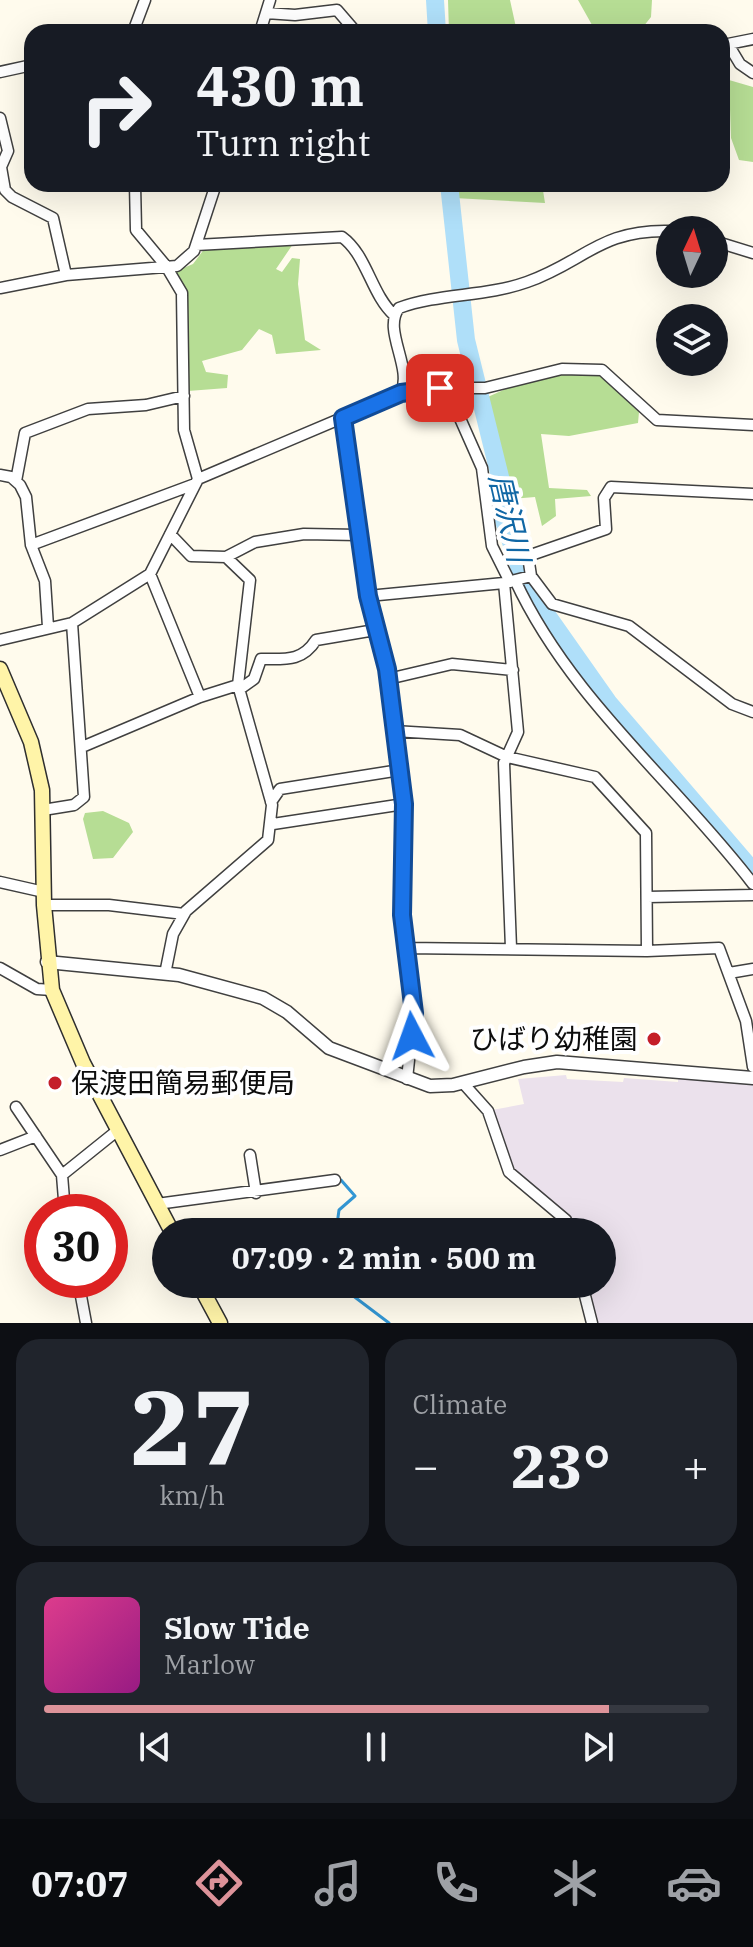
<!DOCTYPE html>
<meta charset="utf-8">
<style>
body{margin:0;font-family:"IBM Plex Serif","Noto Sans JP",serif;background:#20242c;color:#f1f3f6;height:100vh;display:flex;flex-direction:column;font-size:30px;white-space:nowrap}
*{box-sizing:border-box;margin:0}
p{font-size:26px;color:#9ea1a6}
.icon{flex:none;width:44px;height:44px;fill:none;stroke:currentColor;stroke-width:2;stroke-linecap:round;stroke-linejoin:round}
.map{position:relative;height:1323px;overflow:hidden}
.details{display:flex;flex-direction:column;gap:16px;padding:16px;background:#0d0f14;flex:1}
.details>*{flex:none}
.top-card{position:absolute;left:24px;top:24px;width:706px;height:168px;border-radius:24px;box-shadow:0 8px 32px #0002;background:#171b24;color:#f1f3f6;overflow:hidden}
.needle{width:52px;rotate:4deg}
.fabs{position:absolute;left:656px;top:216px;display:grid;gap:16px}
.fabs a{display:grid;place-items:center;width:72px;height:72px;border-radius:50%;background:#171b24;box-shadow:0 8px 32px #0002;font-size:40px}
.speed{position:absolute;left:24px;top:1194px;display:flex;gap:16px;font-size:40px;font-weight:700;text-align:center}
.speed>*{display:grid;place-content:center;width:104px;height:104px;border-radius:50%;background:#171b24;box-shadow:0 8px 32px #0002;line-height:1}
.speed .limit{border:12px solid #d22;background:#fff;color:#111}
.pin{position:absolute;display:grid;place-items:center;width:68px;height:68px;color:#fff;margin:-34px;border-radius:16px;box-shadow:0 4px 12px #0006}
.me{position:absolute;width:88px;margin:-44px;rotate:356deg;stroke-linejoin:round;filter:drop-shadow(0 0 6px #0008)}
.turn{display:flex;align-items:center;gap:28px;height:168px;padding:0 40px;font-size:36px}
.turn .icon{width:104px;height:104px;stroke-width:2.5}
.turn b{display:block;font-size:56px;line-height:68px}
.big{font-size:60px;font-weight:800;line-height:1.1}
.details .widget{flex:1;display:flex;flex-direction:column;justify-content:center;gap:12px;min-width:0;padding:0 28px;border-radius:24px;background:#20242c}
.details .dial{align-items:center;gap:0}
.dial b{font-size:104px;line-height:1}
.song{display:flex;align-items:center;gap:24px}
.cover{width:96px;height:96px;border-radius:12px;background:linear-gradient(135deg,hsl(330 70% 55%),hsl(310 70% 35%))}
.played{height:8px;border-radius:4px;background:linear-gradient(90deg,#dd939a 85%,#363941 85%)}
.keys{display:flex;justify-content:space-around;direction:ltr}
.heat{display:flex;justify-content:space-between;align-items:center;font-size:44px;direction:ltr}
.details .tiles{flex:1;display:grid;gap:16px;grid-template-columns:1fr 1fr}
.widget:last-child{grid-column:span 2}
.trip{position:absolute;left:152px;top:1218px;width:464px;height:80px;border-radius:40px;background:#171b24;box-shadow:0 8px 32px #0002;font-weight:800;line-height:80px;text-align:center}
.tab-bar{display:flex;height:128px;justify-content:space-around;align-items:center;background:#090b0e;color:#9ea1a6}
.tab-bar .icon{width:56px;height:56px}
.tab-bar .current{color:#dd939a}
.tab-bar b{font-size:36px;color:#f1f3f6}
.map>svg:first-child{display:block}
.industrial{fill:#ebe1ec}
.forest{fill:#b6dd94}
.lines{fill:none;stroke-linecap:round;stroke-linejoin:round}
.stream{stroke:#3397d4;stroke-width:3}
.river{stroke:#afdff9;stroke-width:18}
.minor-casing{stroke:#404040;stroke-width:13}
.tertiary-casing{stroke:#404040;stroke-width:15}
.secondary-casing{stroke:#2f2f2f;stroke-width:17}
.minor{stroke:#fff;stroke-width:10}
.tertiary{stroke:#fff;stroke-width:12}
.secondary{stroke:#fff4a8;stroke-width:14}
.route-casing{stroke:#114b97;stroke-width:20}
.route{stroke:#1a73e8;stroke-width:14}
.poi-dot{fill:#c41e29;stroke:#fff;stroke-width:3}
.labels{text-anchor:middle;stroke-width:8;stroke-linejoin:round;paint-order:stroke}
.poi-label{font-size:28px;fill:#0d0d0d;stroke:#fff;text-anchor:end}
.water-label{font-size:30px;font-style:italic;fill:#1067a5;stroke:#fff}
</style>
<div class="map">
<svg width="753" height="1323" viewBox="0 0 753 1323">
<rect width="100%" height="100%" fill="#fffbed"/>
<path class="industrial" d="M566,1075L567,1079L623,1082L624,1078L678,1082V1076L753,1083V1323H597L586,1284H602V1232H573L513,1170L503,1152L492,1110L524,1104L518,1079Z"/>
<path class="forest" d="M448,0H510L517,32H449Z
M578,0H652L651,17L639,32H596Z
M729,80L753,87V162L739,160L731,138Z
M452,184H542L545,203L454,198Z
M293,244L276,269L282,272L292,258L300,259L298,284L305,340L321,350L276,354L272,335L259,329L242,350L202,361L206,372L228,375L227,388L188,391L182,282L174,272L193,264L205,248Z
M557,373L604,374L639,412L638,423L569,436L541,434L549,488L587,490L591,496L555,499L556,516L542,526L535,497L511,499L491,449L481,400L517,384Z
M103,811L129,823L133,832L113,858L93,859L83,819L85,813Z"/>
<g class="lines">
<path class="stream" d="M336,1232L339,1210L355,1196L341,1180
M348,1284L352,1295L389,1323"/>
<path class="river" d="M435,0L437,32
M449,184L466,340L501,481L504,521L525,584L608,702L753,871"/>
<g class="minor-casing">
<path id="minor" d="M266,13L295,15L337,10L356,32
M133,32L145,0
M260,32L270,0
M753,39L728,44L740,64L753,73
M0,72L32,65
M0,118L8,151L1,167L5,190L12,197L53,218L66,275
M135,184L136,230L166,266L182,293L184,430L198,479
M714,241L753,253
M196,245L342,237C367,255 371,294 394,315
M0,288L66,275L177,266L194,251L216,184
M445,388H485L562,369L602,370L657,420L753,425
M401,393L447,389L482,468L492,546L510,582
M343,418L368,596L387,669L405,816L402,915L414,1013L407,1079
M0,475L11,477L20,485L26,497L31,545L45,581L48,627
M16,481L25,433L88,409L146,405L184,396
M170,534L191,556L226,557L255,542L304,534L358,535
M31,545L195,484
M150,574L200,697
M531,576L528,556L606,529L604,498L611,487L753,494
M515,580C570,699 675,782 753,884
M504,583L518,732L504,763L511,948
M368,596L504,583L531,576L552,604L629,626L732,704L753,712
M0,640L72,623L150,574L198,479L401,393C413,367 382,330 399,308C440,293 485,297 527,282C584,262 600,229 670,231
M388,679L452,664L513,670
M240,689L254,679L261,659C285,659 302,662 316,640L375,630
M394,731L460,735L507,757L595,777L646,833L647,951
M82,747L200,697L238,685
M271,802L280,789L400,770
M43,810L74,805L84,797L72,623
M273,824L404,804
M0,882L44,892
M647,897L753,895
M44,905H109L184,914
M405,948L647,951L719,948L746,1021L753,1067
M0,968L37,989L52,990
M729,973L753,969
M165,974L173,934L186,911L268,840L272,805L238,685L250,580L226,557
M463,1083L488,1111L509,1172L566,1220L569,1232
M16,1107L62,1175
M0,1150L36,1136
M250,1155L256,1193
M157,1204L335,1180
M65,1212L62,1175L118,1130
M78,1280L86,1323
M582,1284L592,1323"/>
</g>
<g class="tertiary-casing">
<path id="tertiary" d="M47,962L179,975L263,998L287,1012L329,1048L430,1086L453,1085L524,1067L557,1062L753,1078"/>
</g>
<g class="secondary-casing">
<path id="secondary" d="M0,669L31,742L42,790L44,905L52,990L83,1063L172,1232
M199,1284L220,1323"/>
</g>
<use href="#minor" class="minor"/>
<use href="#tertiary" class="tertiary"/>
<use href="#secondary" class="secondary"/>
</g>
<g class="lines">
<g class="route-casing">
<path id="route" d="M412,1036L414,1013L402,915L404,804L387,669L368,596L343,418L401,393L440,388"/>
</g>
<use href="#route" class="route"/>
</g>
<g class="poi-dot">
<circle cx="654" cy="1039" r="8"/>
<circle cx="55" cy="1083" r="8"/>
</g>
<g class="labels">
<g class="poi-label">
<text x="638" y="1049">ひばり幼稚園</text>
<text x="71" y="1093" text-anchor="start">保渡田簡易郵便局</text>
</g>
<g class="water-label">
<text transform="translate(509 518) rotate(77)" y="10">唐沢川</text>
</g>
</g>
</svg>
<div class="fabs">
<a><svg class="needle" viewBox="-14 -14 28 28"><path d="M0-13l5 13h-10z" fill="#e53935"/><path d="M0 13l5-13h-10z" fill="#9ea1a6"/></svg></a>
<a><svg class="icon" aria-label="layers" viewBox="0 0 24 24"><path d="M12 4l9 5-9 5-9-5zM3 14l9 5 9-5"/></svg></a>
</div>
<div class="speed"><div class="limit">30</div></div>
<div class="pin" style="left:440px;top:388px;background:#d93025"><svg class="icon" aria-label="arrive" viewBox="0 0 24 24"><path d="M6 21V4h12l-3 4 3 4H6"/></svg></div>
<svg class="me" style="left:412px;top:1036px" viewBox="-20 -20 40 40"><path d="M0-17L14 15 0 8-14 15z" fill="#1a73e8" stroke="#fff" stroke-width="4"/></svg>
<div class="trip">07:09 · 2 min · 500 m</div>
<div class="top-card">
<div class="turn"><svg class="icon" aria-label="right" viewBox="0 0 24 24"><path d="M7 20v-9h11M14 6l5 5-5 5"/></svg><div><b>430 m</b>Turn right</div></div>
</div>
</div>
<section class="details">
<div class="tiles">
<div class="widget dial"><b>27</b><p>km/h</p></div>
<div class="widget"><p>Climate</p>
<div class="heat"><a>−</a><b class="big">23°</b><a>+</a></div>
</div>
<div class="widget">
<div class="song"><i class="cover"></i><div><b>Slow Tide</b><p>Marlow</p></div></div>
<div class="played"></div>
<div class="keys"><svg class="icon" aria-label="previous" viewBox="0 0 24 24"><path d="M18 5L8 12l10 7zM5 5v14"/></svg><svg class="icon" aria-label="pause" viewBox="0 0 24 24"><path d="M8 5v14M16 5v14"/></svg><svg class="icon" aria-label="next" viewBox="0 0 24 24"><path d="M6 5l10 7-10 7zM19 5v14"/></svg></div>
</div>
</div>
</section>
<nav class="tab-bar">
<b>07:07</b>
<svg class="icon current" aria-label="directions" viewBox="0 0 24 24"><path d="M12 3l9 9-9 9-9-9zM9 14v-3h6M13 9l2 2-2 2"/></svg>
<svg class="icon" aria-label="music" viewBox="0 0 24 24"><path d="M9 18V5l10-2v13"/><circle cx="6" cy="18" r="3"/><circle cx="16" cy="16" r="3"/></svg>
<svg class="icon" aria-label="phone" viewBox="0 0 24 24"><path d="M5 4h4l2 5-3 2q2 4 5 5l2-3 5 2v4C11 20 4 13 5 4z"/></svg>
<svg class="icon" aria-label="climate" viewBox="0 0 24 24"><path d="M12 3v18M4 7l16 10M4 17L20 7"/></svg>
<svg class="icon" aria-label="car" viewBox="0 0 24 24"><path d="M5 17H2v-5l4-1 3-4h7l3 4 3 1v5h-3M9 17h6M6 11h13"/><circle cx="7" cy="17" r="2"/><circle cx="17" cy="17" r="2"/></svg>
</nav>
